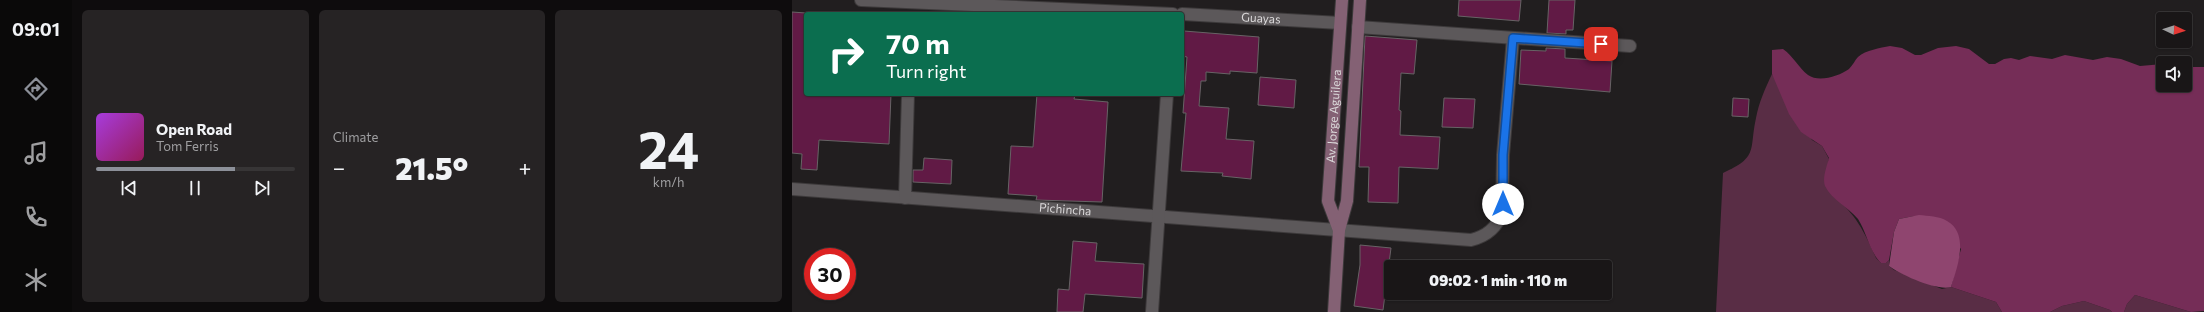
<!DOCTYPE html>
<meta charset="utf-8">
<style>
body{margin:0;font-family:Commissioner,sans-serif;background:#262324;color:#f1f3f6;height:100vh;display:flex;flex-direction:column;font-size:15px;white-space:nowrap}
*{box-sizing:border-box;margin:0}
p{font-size:13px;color:#9f9fa1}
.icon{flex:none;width:22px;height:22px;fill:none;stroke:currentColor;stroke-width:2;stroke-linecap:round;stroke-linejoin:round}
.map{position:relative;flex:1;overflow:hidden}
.side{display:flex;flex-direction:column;gap:10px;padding:10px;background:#0e0c0d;width:720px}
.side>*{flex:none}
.top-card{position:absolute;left:12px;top:12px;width:380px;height:84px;border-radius:4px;box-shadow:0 1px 3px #0004,0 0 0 1px #373536;background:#0b6e4f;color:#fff;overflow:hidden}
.needle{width:26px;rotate:94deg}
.fabs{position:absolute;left:1364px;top:12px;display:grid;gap:8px}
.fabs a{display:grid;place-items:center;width:36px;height:36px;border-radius:4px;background:#191617;box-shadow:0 1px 3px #0004,0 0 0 1px #373536;font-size:20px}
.speed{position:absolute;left:12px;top:248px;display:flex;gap:8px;font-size:20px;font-weight:700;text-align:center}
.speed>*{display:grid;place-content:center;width:52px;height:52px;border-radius:50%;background:#191617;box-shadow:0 1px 3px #0004,0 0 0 1px #373536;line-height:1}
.speed .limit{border:6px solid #d22;background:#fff;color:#111}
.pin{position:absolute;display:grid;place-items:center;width:34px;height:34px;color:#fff;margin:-17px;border-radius:8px;box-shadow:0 2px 6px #0006}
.me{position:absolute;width:44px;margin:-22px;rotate:0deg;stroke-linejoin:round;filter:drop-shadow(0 0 3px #0008)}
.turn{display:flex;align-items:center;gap:14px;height:84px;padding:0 16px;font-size:18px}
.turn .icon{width:52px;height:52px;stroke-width:2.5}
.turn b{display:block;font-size:28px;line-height:34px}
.big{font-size:30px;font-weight:800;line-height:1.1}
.side .widget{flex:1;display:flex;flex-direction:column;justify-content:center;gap:6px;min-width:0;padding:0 14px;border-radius:6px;background:#262324}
.side .dial{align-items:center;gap:0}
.dial b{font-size:52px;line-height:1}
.song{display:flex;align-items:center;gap:12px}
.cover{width:48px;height:48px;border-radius:6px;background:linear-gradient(135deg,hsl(280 70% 55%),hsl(330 70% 35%))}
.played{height:4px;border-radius:2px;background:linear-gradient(90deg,#8c9099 70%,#373536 70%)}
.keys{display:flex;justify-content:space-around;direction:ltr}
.heat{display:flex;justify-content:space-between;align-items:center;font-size:22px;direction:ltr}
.side .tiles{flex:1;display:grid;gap:10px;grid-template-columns:repeat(3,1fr)}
.trip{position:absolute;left:592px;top:260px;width:228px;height:40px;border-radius:4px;background:#191617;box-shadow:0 1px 3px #0004,0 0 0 1px #373536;font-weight:800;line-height:40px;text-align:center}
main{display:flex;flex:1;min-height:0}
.tab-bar{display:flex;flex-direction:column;width:72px;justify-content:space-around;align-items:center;background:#0a0909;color:#9f9fa1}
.tab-bar .icon{width:28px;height:28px}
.tab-bar .active{color:#8c9099}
.tab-bar b{font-size:18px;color:#f1f3f6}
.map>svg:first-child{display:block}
.green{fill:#592d45}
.forest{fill:#752d57}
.water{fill:#8f456f}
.building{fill:#611a45;stroke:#676365}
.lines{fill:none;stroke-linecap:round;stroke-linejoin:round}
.street-casing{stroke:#3d3a3b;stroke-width:14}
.secondary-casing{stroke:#3d3a3b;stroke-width:14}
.street{stroke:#5c585a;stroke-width:12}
.secondary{stroke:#846174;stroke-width:12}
.route-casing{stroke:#114b97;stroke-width:10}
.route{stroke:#1a73e8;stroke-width:7}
.labels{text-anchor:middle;stroke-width:4;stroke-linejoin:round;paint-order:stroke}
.street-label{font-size:12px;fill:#dbd9da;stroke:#181516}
</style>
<main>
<nav class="tab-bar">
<b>09:01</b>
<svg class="icon active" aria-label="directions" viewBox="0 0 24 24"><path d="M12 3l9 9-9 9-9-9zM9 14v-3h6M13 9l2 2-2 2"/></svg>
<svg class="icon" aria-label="music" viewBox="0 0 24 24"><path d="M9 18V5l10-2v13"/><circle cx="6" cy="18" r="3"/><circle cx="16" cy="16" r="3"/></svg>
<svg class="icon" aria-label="phone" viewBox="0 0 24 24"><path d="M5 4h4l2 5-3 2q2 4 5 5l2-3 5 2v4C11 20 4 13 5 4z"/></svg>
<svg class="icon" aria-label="climate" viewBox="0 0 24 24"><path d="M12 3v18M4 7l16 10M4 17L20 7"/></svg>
</nav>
<section class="side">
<div class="tiles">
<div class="widget">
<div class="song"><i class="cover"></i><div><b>Open Road</b><p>Tom Ferris</p></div></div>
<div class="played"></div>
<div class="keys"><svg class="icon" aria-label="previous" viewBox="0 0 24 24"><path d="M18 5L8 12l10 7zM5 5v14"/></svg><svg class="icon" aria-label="pause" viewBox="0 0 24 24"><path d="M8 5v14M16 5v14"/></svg><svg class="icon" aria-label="next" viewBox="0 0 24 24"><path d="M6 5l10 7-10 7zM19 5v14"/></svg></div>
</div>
<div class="widget"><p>Climate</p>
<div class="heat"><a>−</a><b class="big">21.5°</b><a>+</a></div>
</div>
<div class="widget dial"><b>24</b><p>km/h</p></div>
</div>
</section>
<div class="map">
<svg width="1412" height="312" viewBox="0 0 1412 312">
<rect width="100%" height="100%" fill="#211e1f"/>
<path class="green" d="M980,74L1020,140L1030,146L1037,159L1036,163L1042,197C1064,214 1073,233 1084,258L1089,263H1094L1097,260V266L1102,270L1150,289L1159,287L1204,302L1210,312H924L931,173C967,157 957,150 964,118C967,102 973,89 980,74Z
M1343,295L1399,312H1332L1335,304Z
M1292,301L1318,310L1320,312H1258L1270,306Z"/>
<path class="forest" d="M1098,46L1110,48L1123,55H1129L1146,48L1164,46L1177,49L1197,64H1203L1212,59L1219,58L1227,60L1238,56L1260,59L1273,55L1301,60L1315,57L1329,59L1348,66L1371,64V85H1393V67H1412V311L1399,312L1343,295L1335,304L1332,312H1320L1318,310L1292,301L1270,306L1258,312H1210L1204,302L1159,287L1169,249C1144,222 1146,210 1107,219L1102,232L1097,260L1094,263H1089C1077,251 1075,233 1066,219C1056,207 1040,200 1033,186C1030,178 1035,166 1037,158L1030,146L1009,132L997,114L980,74V50L991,49C1001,56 1007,68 1016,75C1027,83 1047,76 1057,69C1061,65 1063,60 1066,57C1074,50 1088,48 1098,46Z"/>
<path class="water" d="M1127,215C1136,216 1147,216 1155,221C1178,234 1165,268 1159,287C1145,291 1109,275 1097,266L1102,232L1107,219Z"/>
<path class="building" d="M667,0H729L727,21L666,16Z
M757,0H783L781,30H774V34L755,33Z
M0,12L14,13V94H99L97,144L27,140L25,170L9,169L10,154L0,153Z
M392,31L467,37L465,73L438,71V74L414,72V81H409L407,106L437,108L434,139L462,141L459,179L430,176L431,173L389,171L394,113H391L395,57L390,56Z
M573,36L625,40L622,74L609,73L607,110L609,111L608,135L648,137L646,169L607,167L606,203L576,202L577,167H567Z
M754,48L773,49V58L820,61L818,92L727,84L729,50L754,51Z
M468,77L504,80L502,108L466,105Z
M245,94L283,95L282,99L316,102L310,202L244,200L245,196L216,194L219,146L241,147Z
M652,98L683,99L681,128L650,127Z
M941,98L957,99L956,117L940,116Z
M132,158L160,160L159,184L121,182V170H131Z
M281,241L305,243L303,261L352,264L350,298L293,294L291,312H265L266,289L277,290Z
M568,245L599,248L591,310L562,306L568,265Z"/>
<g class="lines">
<g class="street-casing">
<g id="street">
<path d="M69,0L381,14"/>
<path id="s1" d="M390,14L548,23"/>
<path d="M566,27L838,46"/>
<path id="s2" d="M0,189L679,240C695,236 705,228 710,212L711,155L721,38"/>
<path d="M113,198L116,94"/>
<path d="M360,312L375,94"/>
</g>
</g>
<g class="secondary-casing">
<g id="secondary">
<path id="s3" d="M547,230L536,201L550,0"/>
<path d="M542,312L547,230L555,201L568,0"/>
</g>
</g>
<use href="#street" class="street"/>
<use href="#secondary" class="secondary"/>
</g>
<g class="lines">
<g class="route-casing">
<path id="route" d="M711,204V155L721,38L809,44"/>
</g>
<use href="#route" class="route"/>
</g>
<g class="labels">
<g class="street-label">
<text dy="4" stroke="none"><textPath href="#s1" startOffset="79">Guayas</textPath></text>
<text dy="4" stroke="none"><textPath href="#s3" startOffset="116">Av. Jorge Aguilera</textPath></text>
<text dy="4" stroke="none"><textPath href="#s2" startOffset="274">Pichincha</textPath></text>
</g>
</g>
</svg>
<div class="fabs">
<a><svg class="needle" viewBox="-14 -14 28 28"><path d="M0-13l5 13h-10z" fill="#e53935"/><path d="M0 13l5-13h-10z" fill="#9f9fa1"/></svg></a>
<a><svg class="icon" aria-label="sound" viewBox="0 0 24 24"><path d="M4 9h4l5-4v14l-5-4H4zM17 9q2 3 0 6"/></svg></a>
</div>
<div class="speed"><div class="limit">30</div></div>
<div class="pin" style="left:809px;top:44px;background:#d93025"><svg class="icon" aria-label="arrive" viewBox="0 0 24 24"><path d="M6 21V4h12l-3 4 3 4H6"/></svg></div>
<svg class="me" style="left:711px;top:204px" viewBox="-20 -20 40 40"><circle r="19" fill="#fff"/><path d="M0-13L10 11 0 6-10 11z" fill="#1a73e8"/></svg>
<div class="trip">09:02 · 1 min · 110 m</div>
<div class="top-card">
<div class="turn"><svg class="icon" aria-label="right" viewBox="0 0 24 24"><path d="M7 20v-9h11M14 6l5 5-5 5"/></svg><div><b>70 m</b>Turn right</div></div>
</div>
</div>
</main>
